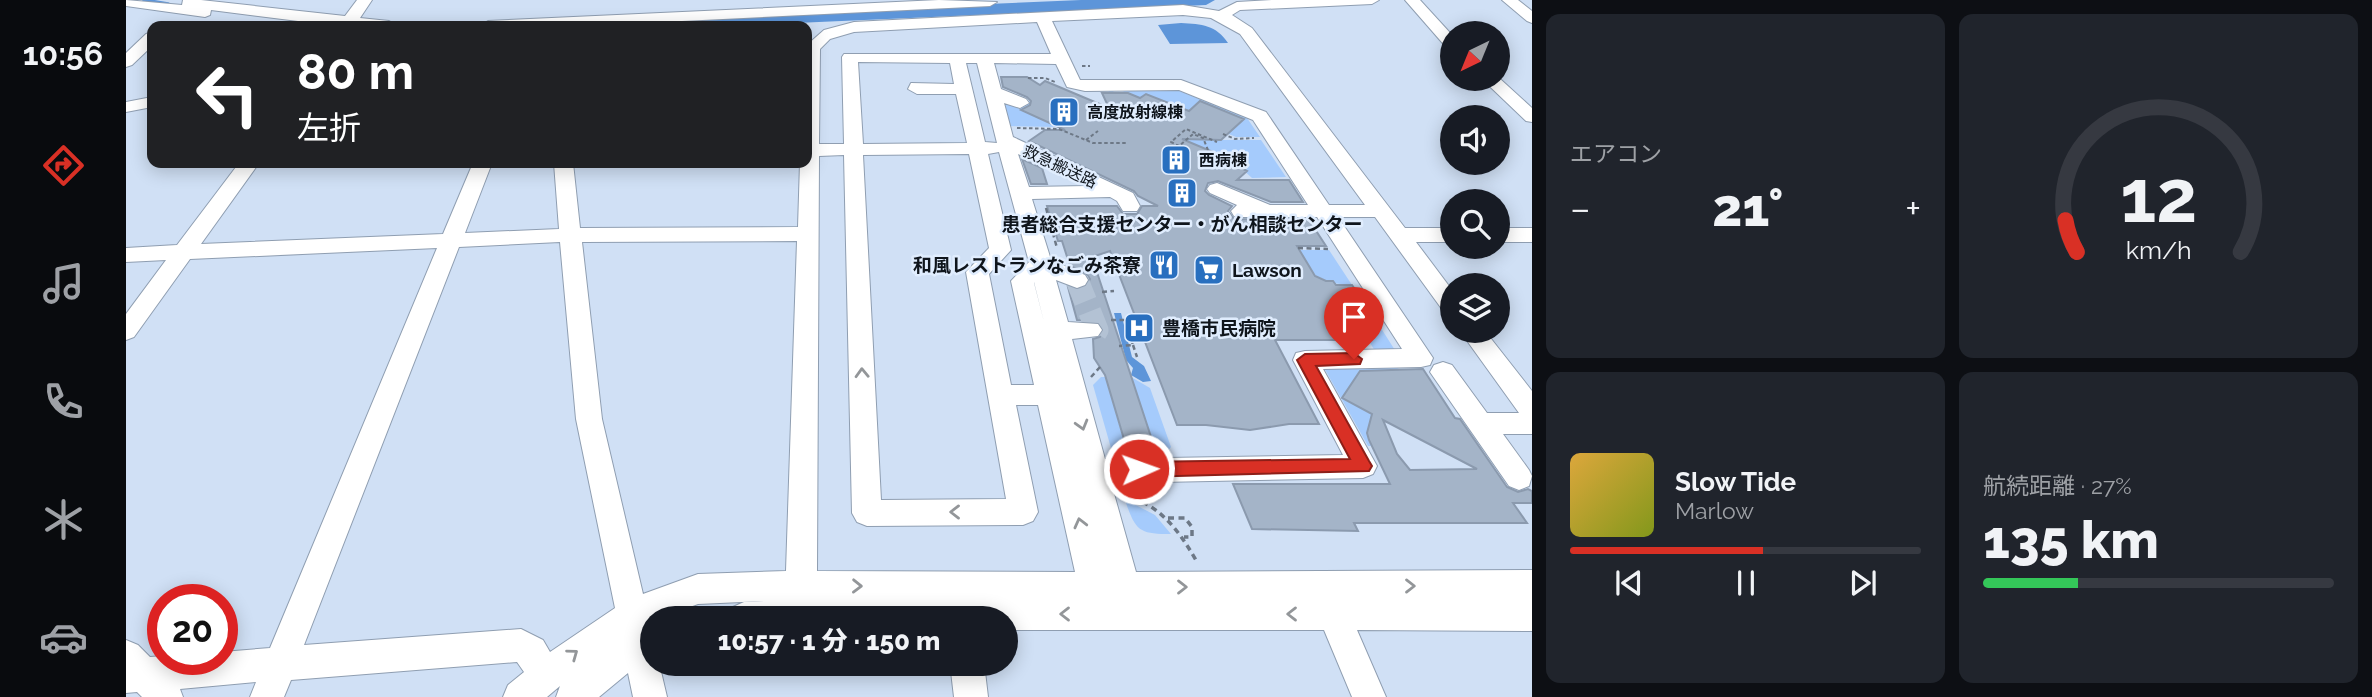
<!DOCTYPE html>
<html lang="ja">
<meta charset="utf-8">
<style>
body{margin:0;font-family:Raleway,"Noto Sans JP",sans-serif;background:#20242c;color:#f1f3f6;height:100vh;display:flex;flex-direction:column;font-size:26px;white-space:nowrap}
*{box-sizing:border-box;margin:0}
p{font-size:23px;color:#9ea1a6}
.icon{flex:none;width:38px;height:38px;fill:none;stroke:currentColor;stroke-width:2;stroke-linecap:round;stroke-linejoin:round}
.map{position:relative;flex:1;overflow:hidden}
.side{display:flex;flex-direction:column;gap:14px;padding:14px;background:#0d0f14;width:840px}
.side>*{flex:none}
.guide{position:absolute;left:21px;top:21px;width:665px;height:147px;border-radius:14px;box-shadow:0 4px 18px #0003;background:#202124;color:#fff;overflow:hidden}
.needle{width:46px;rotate:223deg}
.fabs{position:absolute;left:1314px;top:21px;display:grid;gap:14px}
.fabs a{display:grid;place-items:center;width:70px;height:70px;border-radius:50%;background:#171b24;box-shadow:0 4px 18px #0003;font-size:35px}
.speed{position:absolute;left:21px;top:584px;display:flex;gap:14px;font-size:35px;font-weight:700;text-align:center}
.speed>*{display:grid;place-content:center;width:91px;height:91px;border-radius:50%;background:#171b24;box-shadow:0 4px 18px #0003;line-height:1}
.speed .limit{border:10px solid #d22;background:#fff;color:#111}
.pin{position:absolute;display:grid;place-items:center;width:60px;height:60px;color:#fff;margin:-72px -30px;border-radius:50% 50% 50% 0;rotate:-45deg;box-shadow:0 0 7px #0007}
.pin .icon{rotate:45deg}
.me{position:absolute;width:77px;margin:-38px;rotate:88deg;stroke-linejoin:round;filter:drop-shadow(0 0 5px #0008)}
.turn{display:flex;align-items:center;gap:24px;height:147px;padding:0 35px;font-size:32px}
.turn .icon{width:91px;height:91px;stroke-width:2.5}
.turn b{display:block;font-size:49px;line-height:60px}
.big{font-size:52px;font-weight:800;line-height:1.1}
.side .card{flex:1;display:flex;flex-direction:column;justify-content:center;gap:10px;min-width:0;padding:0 24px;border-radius:14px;background:#20242c}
.side .dial{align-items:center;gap:0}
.dial svg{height:182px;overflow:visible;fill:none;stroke:#363941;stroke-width:7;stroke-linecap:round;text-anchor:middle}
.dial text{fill:#f1f3f6;stroke:none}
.song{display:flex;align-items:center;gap:21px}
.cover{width:84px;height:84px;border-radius:10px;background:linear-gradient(135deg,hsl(40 70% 55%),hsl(70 70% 35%))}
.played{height:7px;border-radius:4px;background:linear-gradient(90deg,#d93025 55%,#363941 55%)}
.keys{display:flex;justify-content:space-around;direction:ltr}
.heat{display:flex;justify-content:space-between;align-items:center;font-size:38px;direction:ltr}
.charge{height:10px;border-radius:5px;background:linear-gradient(90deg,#34c759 27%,#363941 0)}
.side .tiles{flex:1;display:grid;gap:14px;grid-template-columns:repeat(2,1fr)}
.trip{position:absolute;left:514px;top:606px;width:378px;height:70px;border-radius:35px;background:#171b24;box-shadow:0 4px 18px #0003;font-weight:800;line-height:70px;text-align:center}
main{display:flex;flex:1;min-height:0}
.tabs{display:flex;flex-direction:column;width:126px;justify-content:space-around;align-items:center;background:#090b0e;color:#9ea1a6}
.tabs .icon{width:49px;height:49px}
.tabs .on{color:#d93025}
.tabs b{font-size:32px;color:#f1f3f6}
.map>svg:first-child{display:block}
.green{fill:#a5cbfc}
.water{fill:#5d95d9}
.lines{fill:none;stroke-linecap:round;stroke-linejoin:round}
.stream{stroke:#5d95d9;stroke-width:3.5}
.river{fill:#5d95d9;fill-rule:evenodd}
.building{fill:#a4b4c8;stroke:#8b9aae;stroke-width:2;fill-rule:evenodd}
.minor-tunnel{stroke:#b3c2d4;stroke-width:23;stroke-dasharray:23 11;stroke-linecap:butt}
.minor-casing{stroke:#8f9eb1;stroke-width:2}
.path-far2{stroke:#6d7886;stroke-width:2;stroke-dasharray:3.5 2.5;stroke-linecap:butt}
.path-far1{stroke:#6d7886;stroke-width:2.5;stroke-dasharray:5 3.5;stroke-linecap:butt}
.path{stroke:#6d7886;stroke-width:3.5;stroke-dasharray:6 4.5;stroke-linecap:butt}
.minor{fill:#fff;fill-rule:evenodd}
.oneway{stroke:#939699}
.route{fill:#d93025;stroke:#8d1f18;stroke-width:2}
.labels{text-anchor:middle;stroke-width:5;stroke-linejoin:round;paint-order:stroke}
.far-poi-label{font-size:16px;font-weight:bold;fill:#0f151c;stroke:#e0edfe;text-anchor:start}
.far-street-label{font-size:16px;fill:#0f151c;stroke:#e0edfe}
.poi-label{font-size:19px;font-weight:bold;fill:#0f151c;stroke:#e0edfe;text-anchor:start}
</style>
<main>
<nav class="tabs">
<b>10:56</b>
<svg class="icon on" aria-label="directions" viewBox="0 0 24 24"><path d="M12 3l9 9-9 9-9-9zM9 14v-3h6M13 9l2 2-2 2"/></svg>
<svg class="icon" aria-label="music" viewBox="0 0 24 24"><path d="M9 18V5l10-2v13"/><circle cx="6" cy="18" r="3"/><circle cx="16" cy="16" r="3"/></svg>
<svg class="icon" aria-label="phone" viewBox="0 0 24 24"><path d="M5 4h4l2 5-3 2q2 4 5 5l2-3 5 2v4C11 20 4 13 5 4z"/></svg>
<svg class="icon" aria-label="climate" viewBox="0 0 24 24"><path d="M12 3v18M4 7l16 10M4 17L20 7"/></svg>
<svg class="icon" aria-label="car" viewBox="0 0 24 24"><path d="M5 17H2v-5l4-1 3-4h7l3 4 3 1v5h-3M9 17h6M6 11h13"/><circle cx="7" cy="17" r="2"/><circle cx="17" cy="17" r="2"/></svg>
</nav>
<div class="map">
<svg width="1406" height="697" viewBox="0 0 1406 697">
<rect width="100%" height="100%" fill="#d0e0f5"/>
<path class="green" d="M981,88H1046L1121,118L1134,137H1110L1098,132L1103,127L1020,94L1014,98L991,89L984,94Z
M910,96L932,127L882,126L876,99L893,105L892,109Z
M1005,118L1090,140H1135L1160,177L1126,178L1115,168L1117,165Z
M1173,250H1203L1226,285L1195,282L1197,279L1190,276Z
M1232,317L1238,325H1253L1272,355L1249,351L1230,320Z
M1265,365L1281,373L1276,391L1234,370L1216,398L1247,415L1241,433L1245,446H1242L1197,366Z
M975,377H991L982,386L999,445L1002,446L1005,455H987L967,385Z
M1005,377L1024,388L1045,447L1039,455H1026L1023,446H1028L1008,386L1001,385Z
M1002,501L1029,515L1045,534C1015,534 1010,532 1000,503Z"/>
<path class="water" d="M1055,23C1076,24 1090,25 1102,43L1044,44L1032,25Z
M988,313H995L1006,357L1018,366L1025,381L1017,382L1005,375L1007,368L1000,360Z"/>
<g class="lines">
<path class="stream" d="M18,0L42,4"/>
<path class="river" d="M955,0H1089L1080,5L604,26H472L481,20Z"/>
</g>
<path class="building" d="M875,77H901L914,85L919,81L983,108L976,93H1002L1014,98L1020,94L1063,111L1074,101L1118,119L1095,140L1056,139L1118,165L1115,168L1121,171L1111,180H1163L1177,202H1145L1092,181L1082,183L1079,191L1083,195L1106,206L1102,211L1108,219L1183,220L1200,246H1171L1189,276L1200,281H1207L1210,285H1226L1253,325H1233L1242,340H1149L1193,424H1163L1124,430L1080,425H1051L984,251L966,257L1028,446H1000L979,375L968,358L967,339L974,337L978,329L972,321L951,320L942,287L950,290L960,287L964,279L960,273L944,266L936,241H932L921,206H991L997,214H1011L1016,206H1032L1012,196L1008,191L903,141L919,130H939L895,110L904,105L905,101L901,97L877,87Z
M896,159L916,168L921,184H905Z
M1297,369L1329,418L1334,419L1381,487L1392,492L1402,489L1406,491V503H1387L1401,523H1228L1232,531L1126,529L1107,484H1264L1243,440L1241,433L1246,414L1216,398L1234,371ZM1257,420L1351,469L1284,470L1271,454Z"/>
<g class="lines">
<path class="minor-tunnel" d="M951,280L971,330L966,338"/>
<g class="minor-casing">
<path id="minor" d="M0,0L56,5L57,0H75L219,16L231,0H246L234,18L263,21L271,26H212L85,10L84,15L79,17L0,6Z
M813,0L871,2L864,6L453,26H354L362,21Z
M1146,0H1253L1246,4L1114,10L1106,15L1126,28L1279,228H1326V242H1290L1326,290V314L1318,312L1249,217H1212L1307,358L1304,365L1295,367L1197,369L1251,466L1247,474L1237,478L985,483L1010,572L1406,570V631L1231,630L1260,697H1226L1198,630H880V618H602L607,607L618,602L638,601L572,604L534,618H527L524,623L527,628V663H533L541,697H507L502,673L473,697H430L434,686L421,697H377L382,685L398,672L391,662L165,680L158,697H124L130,682L54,689L57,697H16L11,692L0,693V640L12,645L24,657L37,656V660H96V652L144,648L311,248L64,259L8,337L0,340V314L40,260L0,262V248L51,245L113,163H133L75,244L317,234L347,163H366L339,233L433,229L428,163H447L454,228L672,227L674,163H681V45L698,30L728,22L1057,5L1093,11L1111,2ZM1057,15L1085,18L1114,34L1239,205H1203L1140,112L1055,80H954L926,21ZM911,22L925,54H718L716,57L718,144H693L694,49L704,39L728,32ZM732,62L824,63L828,84L785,83L782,89L791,94H830L841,143L737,144ZM840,63H851L871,143L859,142ZM868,63L930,64L941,87L959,91L1053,90L1127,120L1182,205H1144L1091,183L1084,185L1081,189L1084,193L1111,205L1105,211L1108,216L1115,217H1191L1276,349L1179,351L1170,353L1167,360L1217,455L979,459L946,339L972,336L976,330L972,324L942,322L930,280L951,288L959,285L962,280L959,275L925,260L906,199L984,197L991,201L997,211H1011L1014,206L1007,193L887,137L878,103L894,108L903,103L900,99L875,89ZM873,152L903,262L885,281L908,385H885L863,274L885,250L862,154ZM843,154L863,248L840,272L880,499L755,500L737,155ZM892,154L961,186L903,187ZM718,155L726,513L731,522L741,526L897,525L907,521L912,512L890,405H912L949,572L691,571L693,156ZM671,241L660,571L572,574L517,594L476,419L456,242ZM434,242L450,419L489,608L424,652L417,640L395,629L178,645L333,247ZM908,282L918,322L908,283Z
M1279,0H1294L1326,35V49L1320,47Z
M1376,0H1392L1406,11V23L1401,21Z
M26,32V46L6,65L0,67V53L20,34Z
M1372,77L1406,108V122L1400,121L1356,79Z
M26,97V107L0,112V102Z
M1372,228H1406V242H1372Z
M1334,331H1359L1406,391V434H1377L1403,470L1406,476L1403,486L1393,490L1383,486L1304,372L1308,365L1317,362L1326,365L1361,413H1393Z
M824,663H858L862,697H828Z"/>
</g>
<path class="path-far2" d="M956,66H964
M902,78H919L929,82
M891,128L933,129L967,143H1000
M1097,134L1109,139L1128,138
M960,140L972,131
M1082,150L1077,138L1067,134L1053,146L1045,142L1060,129L1091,142"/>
<path class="path-far1" d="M920,208L931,248
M1172,248L1202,249
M976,292L988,291
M985,320H999L1007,345L993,346
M1007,345L1011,357
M965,377L975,366"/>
<path class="path" d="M997,494C1033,504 1053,530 1071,562
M1042,518H1059L1066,527V537H1058"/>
<use href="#minor" class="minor"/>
</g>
<defs><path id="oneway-chevron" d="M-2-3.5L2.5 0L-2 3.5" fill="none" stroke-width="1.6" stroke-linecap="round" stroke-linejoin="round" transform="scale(1.75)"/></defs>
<g class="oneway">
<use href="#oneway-chevron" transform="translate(736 373) rotate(-92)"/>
<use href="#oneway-chevron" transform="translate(956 425) rotate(74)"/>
<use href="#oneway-chevron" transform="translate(829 512) rotate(180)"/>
<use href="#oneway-chevron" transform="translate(954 523) rotate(-104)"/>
<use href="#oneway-chevron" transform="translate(731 586) rotate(1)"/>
<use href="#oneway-chevron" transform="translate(1284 586)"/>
<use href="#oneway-chevron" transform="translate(1056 587)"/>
<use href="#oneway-chevron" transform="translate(939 614) rotate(180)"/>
<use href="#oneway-chevron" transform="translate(1166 614) rotate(-180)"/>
<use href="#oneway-chevron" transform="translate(447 654) rotate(-36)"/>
</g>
<path class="route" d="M1228,353L1236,359L1234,364L1190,366L1243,461L1246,466L1243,471L1013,477L1007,475L1004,469L1007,464L1013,462L1224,459L1171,360L1179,354Z"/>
<defs>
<g id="building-square" transform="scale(1.575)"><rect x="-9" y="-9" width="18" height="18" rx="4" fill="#286fbf" stroke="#e0edfe"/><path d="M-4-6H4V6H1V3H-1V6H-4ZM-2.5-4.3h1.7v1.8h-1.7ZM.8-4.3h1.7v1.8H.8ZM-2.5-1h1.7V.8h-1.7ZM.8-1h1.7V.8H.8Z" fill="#fff"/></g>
<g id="restaurant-square" transform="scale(1.575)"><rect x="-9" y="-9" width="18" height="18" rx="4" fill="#286fbf" stroke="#e0edfe"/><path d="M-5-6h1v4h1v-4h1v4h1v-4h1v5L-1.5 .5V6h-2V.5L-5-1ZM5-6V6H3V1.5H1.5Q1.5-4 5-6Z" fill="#fff"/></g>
<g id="supermarket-square" transform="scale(1.575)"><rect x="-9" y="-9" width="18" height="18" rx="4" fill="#286fbf" stroke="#e0edfe"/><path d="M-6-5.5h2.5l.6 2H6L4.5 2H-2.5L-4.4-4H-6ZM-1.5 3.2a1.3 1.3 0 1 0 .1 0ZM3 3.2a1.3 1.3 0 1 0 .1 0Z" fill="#fff"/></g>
<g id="hospital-square" transform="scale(1.575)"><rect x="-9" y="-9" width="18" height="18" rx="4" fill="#286fbf" stroke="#e0edfe"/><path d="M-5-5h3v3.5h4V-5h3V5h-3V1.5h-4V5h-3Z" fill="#fff"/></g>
</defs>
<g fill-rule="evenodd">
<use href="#building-square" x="938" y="112"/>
<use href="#building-square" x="1050" y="160"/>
<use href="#building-square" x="1056" y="193"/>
<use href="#restaurant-square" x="1038" y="265"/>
<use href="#supermarket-square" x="1083" y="270"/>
<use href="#hospital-square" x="1013" y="328"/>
</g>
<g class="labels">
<g class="far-poi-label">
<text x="961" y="118">高度放射線棟</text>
<text x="1073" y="166">西病棟</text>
</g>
<g class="far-street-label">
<text transform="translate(934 166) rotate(25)" y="6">救急搬送路</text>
</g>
<g class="poi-label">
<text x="1056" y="231" text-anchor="middle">患者総合支援センター・がん相談センター</text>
<text x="1015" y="272" text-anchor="end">和風レストランなごみ茶寮</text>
<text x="1106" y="277">Lawson</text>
<text x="1036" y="335">豊橋市民病院</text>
</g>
</g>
</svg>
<div class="fabs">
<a><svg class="needle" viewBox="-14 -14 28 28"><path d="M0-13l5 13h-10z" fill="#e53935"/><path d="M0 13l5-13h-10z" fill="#9ea1a6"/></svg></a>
<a><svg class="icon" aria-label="sound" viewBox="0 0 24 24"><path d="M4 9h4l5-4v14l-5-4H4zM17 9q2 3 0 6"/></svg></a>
<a><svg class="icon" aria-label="search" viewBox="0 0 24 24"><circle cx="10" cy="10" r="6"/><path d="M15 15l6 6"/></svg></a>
<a><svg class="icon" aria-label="layers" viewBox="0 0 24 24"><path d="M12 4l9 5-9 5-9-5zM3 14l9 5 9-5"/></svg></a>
</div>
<div class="speed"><div class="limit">20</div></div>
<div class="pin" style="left:1228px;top:359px;background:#d93025"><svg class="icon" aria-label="arrive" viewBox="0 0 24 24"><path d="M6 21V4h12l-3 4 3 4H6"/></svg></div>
<svg class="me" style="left:1013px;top:469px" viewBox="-20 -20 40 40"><circle r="17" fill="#d93025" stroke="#fff" stroke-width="3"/><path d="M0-11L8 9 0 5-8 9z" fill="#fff"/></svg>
<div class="trip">10:57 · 1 分 · 150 m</div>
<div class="guide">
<div class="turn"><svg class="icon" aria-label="left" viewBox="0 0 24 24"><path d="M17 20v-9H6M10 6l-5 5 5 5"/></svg><div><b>80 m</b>左折</div></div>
</div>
</div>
<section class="side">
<div class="tiles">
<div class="card"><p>エアコン</p>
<div class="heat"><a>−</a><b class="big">21°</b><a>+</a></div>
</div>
<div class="card dial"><svg viewBox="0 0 100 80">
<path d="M14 69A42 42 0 1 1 86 69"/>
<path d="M14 69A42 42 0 0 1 9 55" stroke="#d93025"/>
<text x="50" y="56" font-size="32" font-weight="700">12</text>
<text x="50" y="72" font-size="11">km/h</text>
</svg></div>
<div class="card">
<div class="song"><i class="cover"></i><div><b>Slow Tide</b><p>Marlow</p></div></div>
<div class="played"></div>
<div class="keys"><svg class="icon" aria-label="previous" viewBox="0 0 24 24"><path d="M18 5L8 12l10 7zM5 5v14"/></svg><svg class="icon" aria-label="pause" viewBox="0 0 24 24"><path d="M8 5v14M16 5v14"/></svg><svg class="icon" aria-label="next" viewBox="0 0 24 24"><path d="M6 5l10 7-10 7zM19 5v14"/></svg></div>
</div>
<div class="card"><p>航続距離 · 27%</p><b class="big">135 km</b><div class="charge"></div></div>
</div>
</section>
</main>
